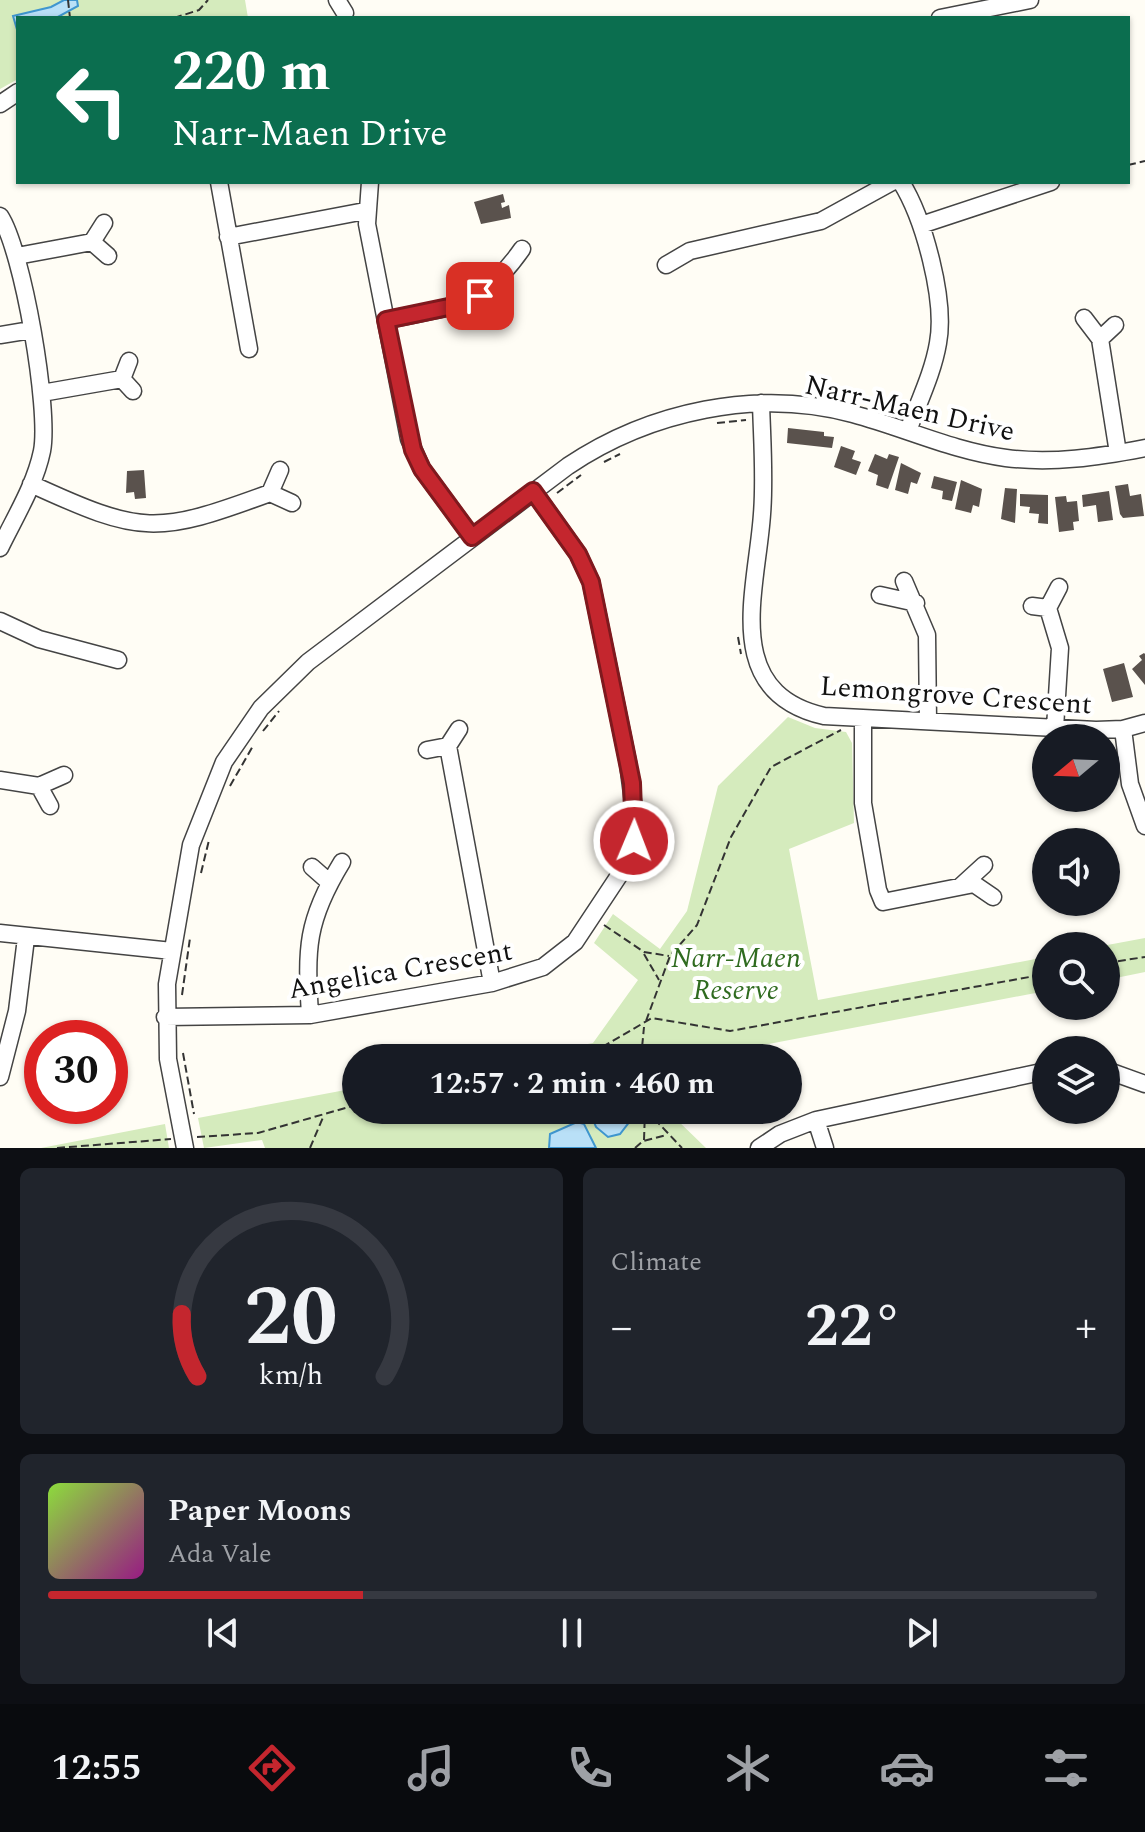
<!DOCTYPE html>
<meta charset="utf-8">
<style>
body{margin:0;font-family:Spectral,serif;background:#20242c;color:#f1f3f6;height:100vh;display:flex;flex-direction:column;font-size:30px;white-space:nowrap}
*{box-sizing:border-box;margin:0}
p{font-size:26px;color:#9ea1a6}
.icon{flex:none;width:44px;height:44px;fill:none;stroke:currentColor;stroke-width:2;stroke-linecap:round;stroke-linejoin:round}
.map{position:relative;height:1148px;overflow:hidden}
.drawer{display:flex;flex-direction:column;gap:20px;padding:20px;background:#0d0f14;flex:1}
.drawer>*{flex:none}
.top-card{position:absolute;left:16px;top:16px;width:1114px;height:168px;border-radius:0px;box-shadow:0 2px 6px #0004;background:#0b6e4f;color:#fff;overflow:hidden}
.needle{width:52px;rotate:251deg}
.buttons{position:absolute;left:1032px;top:724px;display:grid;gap:16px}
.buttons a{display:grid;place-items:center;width:88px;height:88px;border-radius:50%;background:#171b24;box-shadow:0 2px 6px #0004;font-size:40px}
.speed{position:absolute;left:24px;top:1020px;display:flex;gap:16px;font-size:40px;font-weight:700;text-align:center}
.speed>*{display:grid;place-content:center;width:104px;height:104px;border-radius:50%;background:#171b24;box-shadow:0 2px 6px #0004;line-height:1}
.speed .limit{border:12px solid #d22;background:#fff;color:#111}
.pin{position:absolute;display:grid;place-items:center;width:68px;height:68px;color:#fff;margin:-34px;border-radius:16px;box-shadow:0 4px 12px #0006}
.me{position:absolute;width:88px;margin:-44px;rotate:1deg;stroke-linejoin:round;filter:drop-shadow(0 0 6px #0008)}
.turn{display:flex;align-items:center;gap:28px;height:168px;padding:0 24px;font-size:36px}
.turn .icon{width:104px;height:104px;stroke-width:2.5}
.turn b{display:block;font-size:56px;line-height:68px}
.big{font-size:60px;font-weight:700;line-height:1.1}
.drawer .widget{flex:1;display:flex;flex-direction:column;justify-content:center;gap:12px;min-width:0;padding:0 28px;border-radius:12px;background:#20242c}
.drawer .dial{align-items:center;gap:0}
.dial svg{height:208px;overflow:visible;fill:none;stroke:#363941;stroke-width:7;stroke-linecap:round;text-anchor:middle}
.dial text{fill:#f1f3f6;stroke:none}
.song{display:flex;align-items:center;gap:24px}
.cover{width:96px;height:96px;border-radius:12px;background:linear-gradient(135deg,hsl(90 70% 55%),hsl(310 70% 35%))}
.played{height:8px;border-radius:4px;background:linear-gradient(90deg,#c4262e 30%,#363941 30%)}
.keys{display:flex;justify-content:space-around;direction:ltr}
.heat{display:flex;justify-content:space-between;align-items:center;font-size:44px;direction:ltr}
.drawer .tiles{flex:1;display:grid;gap:20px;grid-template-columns:1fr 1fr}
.widget:last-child{grid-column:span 2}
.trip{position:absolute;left:342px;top:1044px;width:460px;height:80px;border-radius:40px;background:#171b24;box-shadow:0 2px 6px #0004;font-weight:700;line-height:80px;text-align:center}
.dock{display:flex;height:128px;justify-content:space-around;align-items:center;background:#090b0e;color:#9ea1a6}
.dock .icon{width:56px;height:56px}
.dock .active{color:#c4262e}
.dock b{font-size:36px;color:#f1f3f6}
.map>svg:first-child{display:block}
.green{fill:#d5ebbd}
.water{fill:#b9e0f7;stroke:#3f96cf;stroke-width:2}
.building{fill:#5a524d}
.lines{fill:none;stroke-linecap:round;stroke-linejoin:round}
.minor-casing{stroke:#444;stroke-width:19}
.path{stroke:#333;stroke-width:2;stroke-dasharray:8 4;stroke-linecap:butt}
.minor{stroke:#fff;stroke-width:16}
.route-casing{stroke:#7f191e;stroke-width:20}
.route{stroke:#c4262e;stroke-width:14}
.labels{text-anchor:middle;stroke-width:8;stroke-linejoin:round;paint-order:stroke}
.street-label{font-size:28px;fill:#111;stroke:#fff}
.park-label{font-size:28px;font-style:italic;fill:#2f6b1f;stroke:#fff}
</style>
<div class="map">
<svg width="1145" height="1148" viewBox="0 0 1145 1148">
<rect width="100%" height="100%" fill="#fffdf5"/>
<path class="green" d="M0,0H245L248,18H18V79L0,89Z
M788,717L815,728L846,732L852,743L854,823L789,849L818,1000L1046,957V991L695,1058H513L593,1043L638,980L594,943L613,914L660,949L687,911L718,786Z
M1145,938V972L1106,980V946H1102Z
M356,1088V1110H673L674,1117L706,1148H265L262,1140L204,1148L198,1118Z
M165,1124L169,1148H41Z"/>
<path class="water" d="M64,0H77L78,6L56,18H18V33L13,16L51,7Z
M589,1110H625L630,1121L620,1134L608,1137L596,1127Z
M577,1122L584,1124L596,1148H549L550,1134Z"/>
<path class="building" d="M503,194L505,202L501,203L502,208L509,205L511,218L481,224L474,202Z
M788,428L824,432V436L834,437L832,448L787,443Z
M841,446L855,451L852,459L861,462L856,475L834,467Z
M875,454L887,459L889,454L899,457L888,489L876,485L878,475L868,471Z
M901,463L921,473L917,484L911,482L908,494L895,490Z
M144,470L146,498L135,499L134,492L126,493L127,471Z
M934,476L957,482L952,501L942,499L943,491L931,488Z
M961,480L982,489L979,507L973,505L971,513L955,509Z
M1128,484L1130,496L1141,494L1144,516L1123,518L1120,514L1115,486Z
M1005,488L1017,489L1015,523L1001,519Z
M1109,491L1113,520L1098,522L1096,505L1083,507L1082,495Z
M1020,494L1048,495V524L1038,523L1039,514L1029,513L1030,507L1020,506Z
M1066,496L1067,502L1077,501L1079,521L1073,522L1074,530L1059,532L1055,497Z
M1144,653L1145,654V685L1132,669L1142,660L1139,656Z
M1124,663L1133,697L1112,702L1103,669Z"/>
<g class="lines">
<g class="minor-casing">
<path id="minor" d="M337,0L345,13
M940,18L1030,0
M0,104L18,92
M219,182L249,349
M370,182L367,224L409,439L422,469L472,537
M901,182C924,219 946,300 938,343C933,373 918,403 908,431
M0,216C23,251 50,410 42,451C35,485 15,517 0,548
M104,223L92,242L108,256
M921,225L1051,182
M228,237L365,211
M17,256L92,242
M666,265L690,251L821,221L892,182
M1084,318L1100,339L1115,325
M386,320C453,306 480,309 522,249
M0,335L31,330
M1100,339L1118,453
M129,361L122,379L133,391
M42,393L122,379
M761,403C762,440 765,477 762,514C757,590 720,692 824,716L1096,730L1123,729L1145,723
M280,470L270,493L292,503
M31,484C142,535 156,535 270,493
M904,581L927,635L928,721
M880,595L916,603
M1032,606L1048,608L1059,587
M1048,608L1060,648L1055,728
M0,621L39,639L118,660
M863,718V803L878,890L883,902L974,884L993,897
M1123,729L1130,784L1145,826
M448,746L492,983
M427,750L448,746L459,729
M0,780L39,786
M50,806L39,786L64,775
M312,867L329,882
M961,886L984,865
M0,933L172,951
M310,1015C306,948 306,921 342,862
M165,1017L310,1015L492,983L543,967L575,942L628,862L636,825L628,763L591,582L578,554L533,491
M1106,1070L1145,1084
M0,1077L17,1011L26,938
M816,1120L825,1148
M185,1148L168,1059L167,984L191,845L224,762L261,708L308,662L568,466C650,411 757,388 853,414C905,428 953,451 1006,458C1053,464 1098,457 1145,448
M759,1148L780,1134L816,1120L1046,1071"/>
</g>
<path class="path" d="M68,0L70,18
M174,18L199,10L208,0
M1128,165L1145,161
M717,423L746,420
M604,462L620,454
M557,493L581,475
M738,637L741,654
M263,731L279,711
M230,786L253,746
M201,873L209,840
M604,925L644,952L669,956
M644,954L659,980
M1106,963L1145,957
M182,995L190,938
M646,1021L670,956L697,925L731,837L771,767L841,730
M183,1053L194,1114
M556,1058L597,1050L652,1018L730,1031L1046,974
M641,1058L644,1027
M646,1110L682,1148
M197,1137L258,1133L356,1105
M644,1140L645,1111
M57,1148L171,1139
M310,1148L324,1115
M635,1148L643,1141L667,1135"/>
<use href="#minor" class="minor"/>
</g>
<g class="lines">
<g class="route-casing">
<path id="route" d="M480,296L458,305L386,320L413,450L422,469L472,537L533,491L578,554L591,582L632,783L634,841"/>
</g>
<use href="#route" class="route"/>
</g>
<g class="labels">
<g class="street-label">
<text transform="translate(910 407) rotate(13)" y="10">Narr-Maen Drive</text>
<text transform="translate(956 694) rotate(4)" y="10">Lemongrove Crescent</text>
<text transform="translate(400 969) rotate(-10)" y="10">Angelica Crescent</text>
</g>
<g class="park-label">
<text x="736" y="967">Narr-Maen<tspan x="736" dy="32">Reserve</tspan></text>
</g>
</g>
</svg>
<div class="buttons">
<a><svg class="needle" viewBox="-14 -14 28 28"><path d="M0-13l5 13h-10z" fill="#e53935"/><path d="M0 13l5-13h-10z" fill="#9ea1a6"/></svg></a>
<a><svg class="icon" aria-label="sound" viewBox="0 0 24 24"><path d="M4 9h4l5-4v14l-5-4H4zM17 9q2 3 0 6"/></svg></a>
<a><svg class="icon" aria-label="search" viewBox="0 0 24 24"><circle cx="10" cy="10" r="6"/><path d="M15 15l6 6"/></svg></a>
<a><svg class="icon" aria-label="layers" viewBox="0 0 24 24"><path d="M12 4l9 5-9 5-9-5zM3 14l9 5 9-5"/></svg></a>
</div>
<div class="speed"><div class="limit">30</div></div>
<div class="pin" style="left:480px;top:296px;background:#d93025"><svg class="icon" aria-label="arrive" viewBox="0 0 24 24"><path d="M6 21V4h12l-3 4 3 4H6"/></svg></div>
<svg class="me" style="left:634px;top:841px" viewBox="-20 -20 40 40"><circle r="17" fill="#c4262e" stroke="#fff" stroke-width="3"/><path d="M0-11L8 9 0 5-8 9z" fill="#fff"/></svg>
<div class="trip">12:57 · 2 min · 460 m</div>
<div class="top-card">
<div class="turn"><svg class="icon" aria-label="left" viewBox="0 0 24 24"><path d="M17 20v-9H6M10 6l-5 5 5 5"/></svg><div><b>220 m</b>Narr-Maen Drive</div></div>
</div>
</div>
<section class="drawer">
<div class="tiles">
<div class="widget dial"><svg viewBox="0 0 100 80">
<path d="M14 69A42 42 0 1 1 86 69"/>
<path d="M14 69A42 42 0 0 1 8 45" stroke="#c4262e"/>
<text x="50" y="56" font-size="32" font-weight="700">20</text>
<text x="50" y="72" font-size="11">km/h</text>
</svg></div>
<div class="widget"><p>Climate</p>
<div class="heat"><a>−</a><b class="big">22°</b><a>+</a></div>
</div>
<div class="widget">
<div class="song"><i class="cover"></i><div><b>Paper Moons</b><p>Ada Vale</p></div></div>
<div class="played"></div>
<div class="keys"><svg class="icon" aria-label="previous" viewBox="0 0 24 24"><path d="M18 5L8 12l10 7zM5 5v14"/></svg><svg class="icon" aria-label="pause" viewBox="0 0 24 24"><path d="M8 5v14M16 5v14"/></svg><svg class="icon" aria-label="next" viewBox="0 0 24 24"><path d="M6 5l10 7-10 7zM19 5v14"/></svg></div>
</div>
</div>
</section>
<nav class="dock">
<b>12:55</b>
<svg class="icon active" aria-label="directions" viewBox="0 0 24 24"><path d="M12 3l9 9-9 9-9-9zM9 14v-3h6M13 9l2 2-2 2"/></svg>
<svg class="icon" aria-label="music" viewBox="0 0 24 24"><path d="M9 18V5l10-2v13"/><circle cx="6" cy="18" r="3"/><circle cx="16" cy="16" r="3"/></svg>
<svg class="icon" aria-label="phone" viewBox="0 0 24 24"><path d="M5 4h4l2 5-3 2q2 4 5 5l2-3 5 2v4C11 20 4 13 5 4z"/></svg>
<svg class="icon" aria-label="climate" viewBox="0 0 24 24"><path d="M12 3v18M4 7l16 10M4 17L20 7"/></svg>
<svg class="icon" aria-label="car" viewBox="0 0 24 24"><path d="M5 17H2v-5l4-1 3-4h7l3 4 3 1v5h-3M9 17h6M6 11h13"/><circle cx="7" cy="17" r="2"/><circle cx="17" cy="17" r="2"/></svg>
<svg class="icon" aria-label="filters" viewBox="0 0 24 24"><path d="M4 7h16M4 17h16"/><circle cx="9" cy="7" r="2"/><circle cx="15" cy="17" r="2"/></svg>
</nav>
